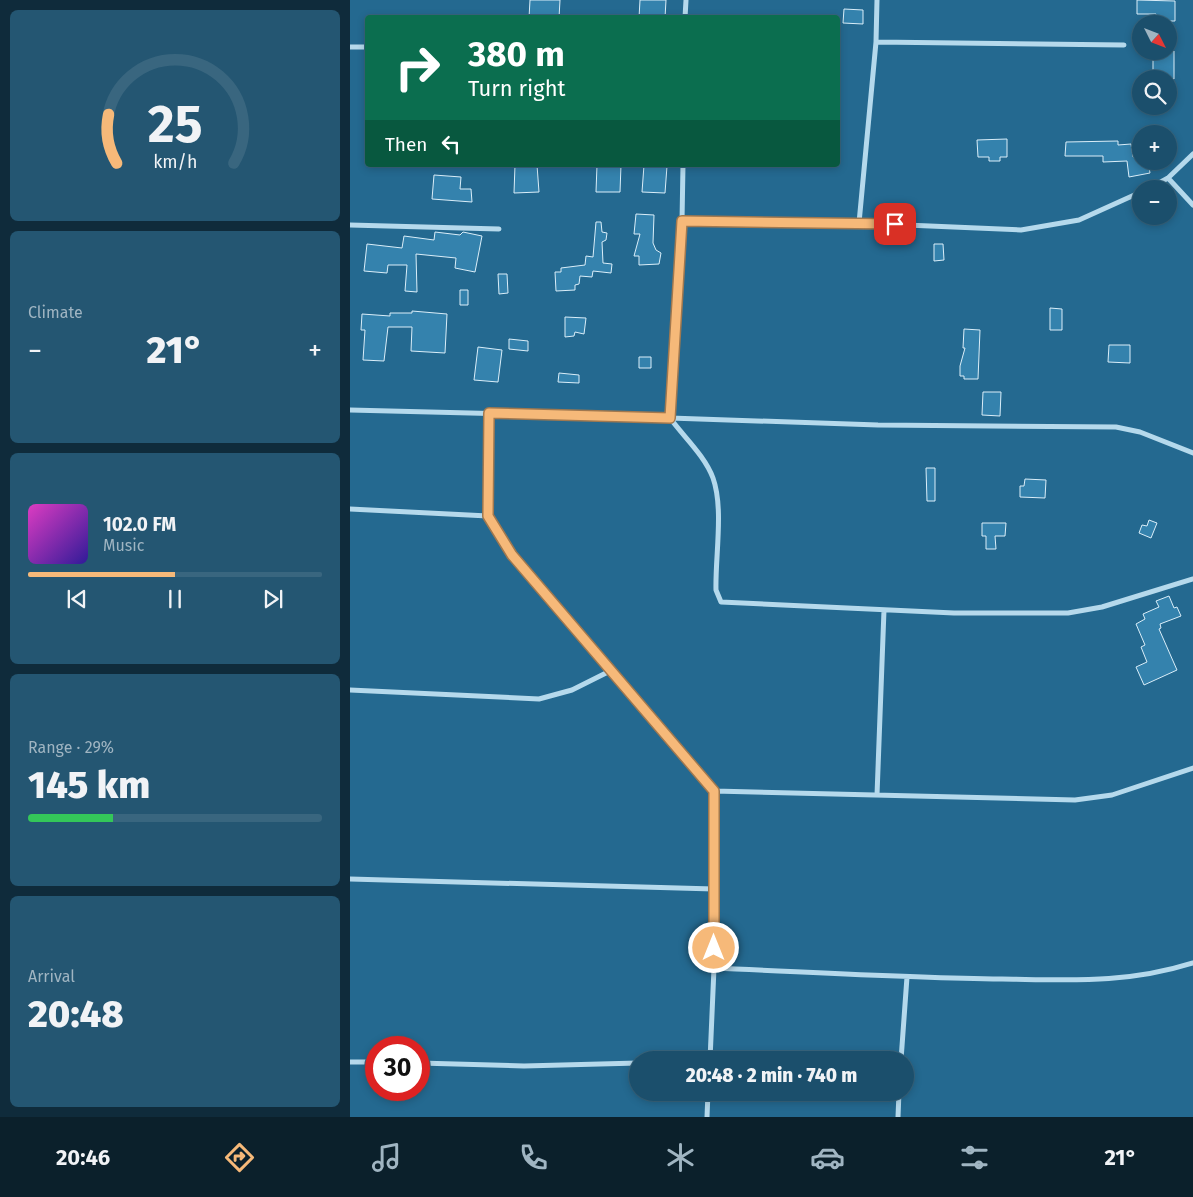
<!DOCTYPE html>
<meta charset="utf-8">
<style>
body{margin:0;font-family:"Fira Sans",sans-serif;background:#245672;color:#f1f3f6;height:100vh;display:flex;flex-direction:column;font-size:19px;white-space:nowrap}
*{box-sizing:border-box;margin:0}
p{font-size:16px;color:#a0b5c2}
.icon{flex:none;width:28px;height:28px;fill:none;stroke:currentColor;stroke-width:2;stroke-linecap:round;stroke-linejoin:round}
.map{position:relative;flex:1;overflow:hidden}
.sheet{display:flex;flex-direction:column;gap:10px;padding:10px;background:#0f2b3b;width:350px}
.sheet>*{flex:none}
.guide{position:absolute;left:15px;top:15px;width:475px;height:152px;border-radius:5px;box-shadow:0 2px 8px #0003,0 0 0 1px #39667f;background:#0b6e4f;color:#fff;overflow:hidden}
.needle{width:32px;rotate:132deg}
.controls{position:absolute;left:782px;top:15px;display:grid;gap:10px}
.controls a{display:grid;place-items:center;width:45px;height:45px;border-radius:50%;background:#1b4f6c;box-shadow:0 2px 8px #0003,0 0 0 1px #39667f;font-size:25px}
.speed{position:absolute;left:15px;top:1036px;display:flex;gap:10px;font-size:25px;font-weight:700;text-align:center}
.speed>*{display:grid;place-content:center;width:65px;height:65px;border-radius:50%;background:#1b4f6c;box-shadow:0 2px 8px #0003,0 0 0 1px #39667f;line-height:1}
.speed .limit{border:8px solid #d22;background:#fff;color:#111}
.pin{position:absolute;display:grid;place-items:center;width:42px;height:42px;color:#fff;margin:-21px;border-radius:10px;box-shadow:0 2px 8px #0006}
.me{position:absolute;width:55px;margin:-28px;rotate:0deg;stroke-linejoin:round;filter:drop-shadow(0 0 4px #0008)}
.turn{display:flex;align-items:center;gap:18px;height:105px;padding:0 20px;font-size:22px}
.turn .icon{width:65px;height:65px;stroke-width:2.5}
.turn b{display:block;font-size:35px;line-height:42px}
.then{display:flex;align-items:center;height:48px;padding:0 20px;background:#0003;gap:10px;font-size:19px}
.big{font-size:38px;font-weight:800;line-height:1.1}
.sheet .tile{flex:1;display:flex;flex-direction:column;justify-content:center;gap:8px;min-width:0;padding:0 18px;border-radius:8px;background:#245672}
.sheet .dial{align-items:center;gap:0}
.dial svg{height:130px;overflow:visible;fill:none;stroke:#39667f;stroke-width:7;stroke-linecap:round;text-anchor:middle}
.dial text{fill:#f1f3f6;stroke:none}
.song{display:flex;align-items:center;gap:15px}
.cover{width:60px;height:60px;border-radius:8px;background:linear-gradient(135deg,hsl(310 70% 55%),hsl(250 70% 35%))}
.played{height:5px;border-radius:2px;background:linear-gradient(90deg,#f6b979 50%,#39667f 50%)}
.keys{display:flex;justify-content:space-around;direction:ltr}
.heat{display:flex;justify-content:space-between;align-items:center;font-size:28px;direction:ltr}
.charge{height:8px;border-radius:4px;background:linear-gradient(90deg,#34c759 29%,#39667f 0)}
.trip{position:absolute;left:279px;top:1051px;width:285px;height:50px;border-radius:25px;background:#1b4f6c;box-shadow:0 2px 8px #0003,0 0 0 1px #39667f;font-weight:800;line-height:50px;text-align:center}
.menu{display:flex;height:80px;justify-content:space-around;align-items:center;background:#0b202b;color:#a0b5c2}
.menu .icon{width:35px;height:35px}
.menu .selected{color:#f6b979}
.menu b{font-size:22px;color:#f1f3f6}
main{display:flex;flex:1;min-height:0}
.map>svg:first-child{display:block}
.building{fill:#3482ad;stroke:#daeef9}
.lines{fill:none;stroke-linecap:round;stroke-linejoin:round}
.street{stroke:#b5d9ec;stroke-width:5}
.route-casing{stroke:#a0784f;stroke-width:12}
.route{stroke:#f6b979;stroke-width:9}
</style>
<main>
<section class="sheet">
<div class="tile dial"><svg viewBox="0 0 100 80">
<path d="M14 69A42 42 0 1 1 86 69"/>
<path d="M14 69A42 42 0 0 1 9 39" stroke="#f6b979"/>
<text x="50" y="56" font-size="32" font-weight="700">25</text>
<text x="50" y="72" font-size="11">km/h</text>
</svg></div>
<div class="tile"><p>Climate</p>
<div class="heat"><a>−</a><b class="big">21°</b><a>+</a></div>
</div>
<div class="tile">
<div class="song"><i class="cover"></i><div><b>102.0 FM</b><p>Music</p></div></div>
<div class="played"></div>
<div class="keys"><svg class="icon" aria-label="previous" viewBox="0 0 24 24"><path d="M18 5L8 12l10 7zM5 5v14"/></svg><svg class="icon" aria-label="pause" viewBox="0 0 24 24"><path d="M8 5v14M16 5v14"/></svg><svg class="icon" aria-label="next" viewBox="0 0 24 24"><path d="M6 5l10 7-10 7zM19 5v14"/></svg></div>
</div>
<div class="tile"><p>Range · 29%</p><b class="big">145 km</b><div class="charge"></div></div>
<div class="tile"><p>Arrival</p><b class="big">20:48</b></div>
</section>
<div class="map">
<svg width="843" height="1117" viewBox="0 0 843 1117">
<rect width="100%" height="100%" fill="#246990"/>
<path class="building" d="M180,0H210L209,18H179Z
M290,0H316L315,18H289Z
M787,0L825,1V21H806V14H787Z
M494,9L513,10V24L493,23Z
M803,51H824V79H803Z
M657,139V157H650V161H639V157H628L627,140Z
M768,141V145L781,144L783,157L791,156V161H798L800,173L779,177L777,161L753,162V156H715L716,142Z
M165,165H187L189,192L164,193Z
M247,165H271L270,192H246Z
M294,165L317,166L315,193L292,192Z
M84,175L111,177L110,189H121L122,202L82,199Z
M286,214L304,215L303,243L306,250L311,253L309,264L289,265V256H284L290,234H284Z
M246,222H251L252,232L257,233L256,240L252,242L253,263L262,264L261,273L243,271L242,277L230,276L229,284L225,285V290L206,291L205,272H211V268L235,265L236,256L243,257Z
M85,232L110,235L113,232L132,236L125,272L105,268L106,258L66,254L67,292L55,291L57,265H38L37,273L14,271L17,244L52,248L54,236L84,240Z
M584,244H593L594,260L584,261Z
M148,274H157L158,293L149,294Z
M110,290H118V305H110Z
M700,308L712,309V330H700Z
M62,311L97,314L95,353L61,351L62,327H38L34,361L13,360L15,330H11L12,314L40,316V313H62Z
M215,317L236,318L234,334L225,332L224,336L215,337Z
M614,329L630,330L628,379H614V376H610V366L615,348H613Z
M159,339L178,341V351L159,349Z
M759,345H780V363L758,362Z
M128,347L152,350L148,382L124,380Z
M289,357H301V368H289Z
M209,373L229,375V383L208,382Z
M633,392H651L650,416L632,415Z
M576,468H585V501H577Z
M675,479L696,480L695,498L670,497V486H674Z
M799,520L807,523L801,538L789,533L792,525L797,526Z
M632,523H656L655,536H645L646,549H636V536H632Z
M819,596L824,608L827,607L831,616L810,624L811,628L809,629L827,670L794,685L786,667L797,662L791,647L795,645L786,624L795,619L793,614L809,607L806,601Z"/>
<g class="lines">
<path class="street" d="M335,18L336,0
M526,42L774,45
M0,47H18
M818,178L843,205
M798,189L818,178L843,154
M332,221L509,223L671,230L729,220L791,192
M509,223L526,42L527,0
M0,225L149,229
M0,410L320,418L332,221L333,165
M139,413L138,516L163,555L331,755L364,791V968L360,1060
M320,418C334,437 355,456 363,478C374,509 365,557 366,590L371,602L604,613H718L752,607L843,579
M320,418L528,425L766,427L790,432L843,453
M0,509L138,516
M0,690L189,699L222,690L260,671
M364,791L725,800L762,795L843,768
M527,795L534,610
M0,879L364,889
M364,968C460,972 556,978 652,979C721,980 776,984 843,963
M551,1060L557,977
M0,1062H26
M69,1063L174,1066L288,1063
M357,1117L358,1092
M548,1117L549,1092"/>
</g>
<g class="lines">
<g class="route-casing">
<path id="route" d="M364,948V791L162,555L138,516L139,413L320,418L332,221L545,224"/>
</g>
<use href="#route" class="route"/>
</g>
</svg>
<div class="controls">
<a><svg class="needle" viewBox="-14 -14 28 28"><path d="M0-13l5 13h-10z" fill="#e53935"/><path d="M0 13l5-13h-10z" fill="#a0b5c2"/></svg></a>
<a><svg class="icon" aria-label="search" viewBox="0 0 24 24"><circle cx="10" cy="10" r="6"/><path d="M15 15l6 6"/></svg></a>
<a>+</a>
<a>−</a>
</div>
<div class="speed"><div class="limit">30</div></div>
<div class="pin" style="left:545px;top:224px;background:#d93025"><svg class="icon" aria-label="arrive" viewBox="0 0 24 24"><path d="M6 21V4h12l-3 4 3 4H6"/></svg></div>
<svg class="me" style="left:364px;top:948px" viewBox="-20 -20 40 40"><circle r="17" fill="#f6b979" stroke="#fff" stroke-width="3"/><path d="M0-11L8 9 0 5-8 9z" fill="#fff"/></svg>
<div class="trip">20:48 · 2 min · 740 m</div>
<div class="guide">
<div class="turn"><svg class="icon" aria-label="right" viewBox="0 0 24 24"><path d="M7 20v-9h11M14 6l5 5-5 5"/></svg><div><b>380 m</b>Turn right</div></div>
<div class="then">Then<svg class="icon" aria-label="left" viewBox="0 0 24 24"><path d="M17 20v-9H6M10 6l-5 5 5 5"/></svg></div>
</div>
</div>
</main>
<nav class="menu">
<b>20:46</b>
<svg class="icon selected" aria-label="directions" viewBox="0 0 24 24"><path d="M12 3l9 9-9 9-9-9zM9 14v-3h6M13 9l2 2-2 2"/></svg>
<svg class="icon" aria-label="music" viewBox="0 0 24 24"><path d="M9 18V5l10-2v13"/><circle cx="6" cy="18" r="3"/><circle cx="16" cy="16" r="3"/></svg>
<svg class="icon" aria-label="phone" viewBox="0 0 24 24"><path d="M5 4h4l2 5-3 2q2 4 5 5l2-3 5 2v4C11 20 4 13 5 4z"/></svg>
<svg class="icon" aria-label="climate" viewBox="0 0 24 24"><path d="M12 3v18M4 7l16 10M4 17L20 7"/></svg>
<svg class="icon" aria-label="car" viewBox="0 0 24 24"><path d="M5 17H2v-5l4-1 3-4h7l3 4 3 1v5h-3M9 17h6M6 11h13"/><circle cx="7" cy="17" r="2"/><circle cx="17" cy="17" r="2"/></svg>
<svg class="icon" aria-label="filters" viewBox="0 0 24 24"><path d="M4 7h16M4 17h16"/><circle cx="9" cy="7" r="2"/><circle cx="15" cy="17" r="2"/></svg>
<b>21°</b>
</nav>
